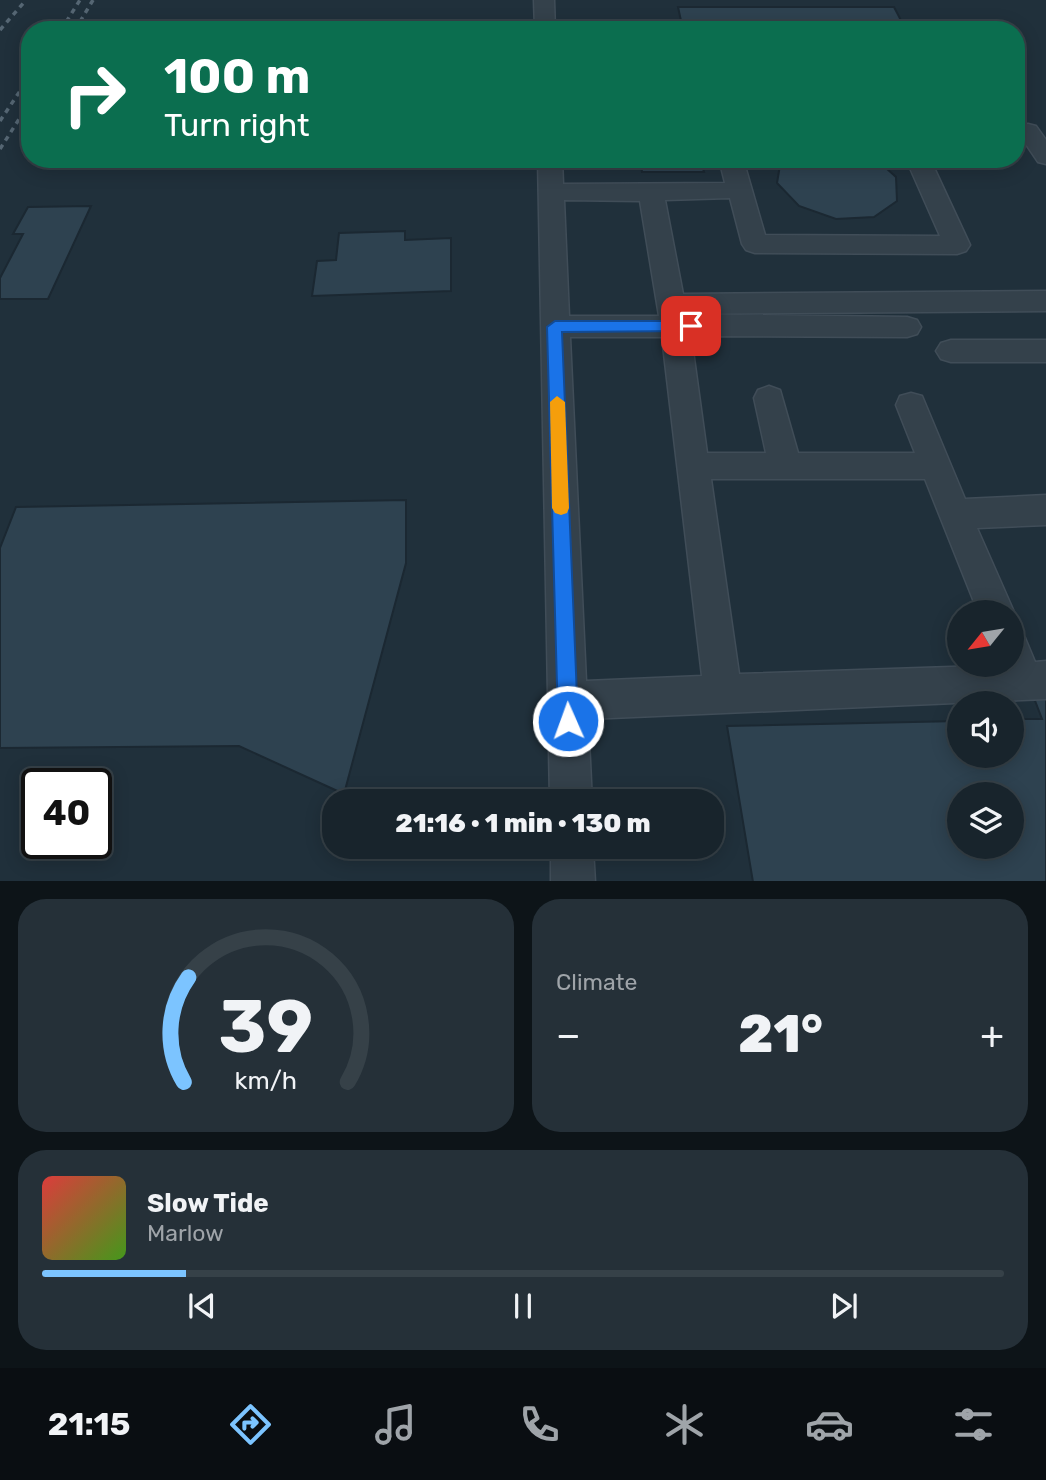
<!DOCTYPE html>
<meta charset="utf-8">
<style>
body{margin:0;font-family:Rubik,sans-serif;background:#253038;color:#f1f3f6;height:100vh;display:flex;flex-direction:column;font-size:26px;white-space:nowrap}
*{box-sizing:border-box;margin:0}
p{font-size:23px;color:#9fa4a9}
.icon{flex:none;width:38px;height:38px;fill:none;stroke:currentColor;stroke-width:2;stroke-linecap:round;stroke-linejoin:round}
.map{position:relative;height:881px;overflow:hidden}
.drawer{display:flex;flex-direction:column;gap:18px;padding:18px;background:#0d1418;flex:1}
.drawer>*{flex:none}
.banner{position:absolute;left:21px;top:21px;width:1004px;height:147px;border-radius:28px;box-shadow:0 4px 18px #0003,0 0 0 2px #364148;background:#0b6e4f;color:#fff;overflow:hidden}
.needle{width:46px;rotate:240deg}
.buttons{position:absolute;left:947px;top:600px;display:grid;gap:14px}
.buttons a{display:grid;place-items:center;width:77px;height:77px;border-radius:50%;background:#18242c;box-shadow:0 4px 18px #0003,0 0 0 2px #364148;font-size:35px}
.speed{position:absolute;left:21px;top:768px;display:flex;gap:14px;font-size:35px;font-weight:700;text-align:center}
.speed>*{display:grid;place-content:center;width:91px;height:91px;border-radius:50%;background:#18242c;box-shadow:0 4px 18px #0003,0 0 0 2px #364148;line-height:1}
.speed .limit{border:4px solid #111;border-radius:10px;background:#fff;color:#111}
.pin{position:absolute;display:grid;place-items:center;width:60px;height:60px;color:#fff;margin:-30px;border-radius:14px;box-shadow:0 4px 10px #0006}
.me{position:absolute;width:77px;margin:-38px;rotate:358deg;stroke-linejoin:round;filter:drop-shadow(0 0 5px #0008)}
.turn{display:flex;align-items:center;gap:24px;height:147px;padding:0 28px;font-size:32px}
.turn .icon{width:91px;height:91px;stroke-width:2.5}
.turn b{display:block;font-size:49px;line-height:60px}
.big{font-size:52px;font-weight:800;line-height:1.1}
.drawer .tile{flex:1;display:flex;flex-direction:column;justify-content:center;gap:10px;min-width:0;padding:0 24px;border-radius:28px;background:#253038}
.drawer .dial{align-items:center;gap:0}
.dial svg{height:182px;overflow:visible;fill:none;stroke:#364148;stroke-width:7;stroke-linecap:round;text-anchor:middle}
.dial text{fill:#f1f3f6;stroke:none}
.song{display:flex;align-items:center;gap:21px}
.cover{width:84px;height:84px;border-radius:10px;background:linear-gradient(135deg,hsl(0 70% 55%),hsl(100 70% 35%))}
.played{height:7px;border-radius:4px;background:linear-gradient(90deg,#7cc4ff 15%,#364148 15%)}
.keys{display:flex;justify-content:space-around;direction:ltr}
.heat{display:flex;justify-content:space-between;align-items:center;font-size:38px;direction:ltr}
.drawer .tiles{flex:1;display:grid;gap:18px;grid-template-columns:1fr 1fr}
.tile:last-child{grid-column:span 2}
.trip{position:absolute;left:322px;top:789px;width:402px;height:70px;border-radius:28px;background:#18242c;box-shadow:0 4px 18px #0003,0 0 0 2px #364148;font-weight:800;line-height:70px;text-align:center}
.dock{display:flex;height:112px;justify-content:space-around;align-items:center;background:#0a0e12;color:#9fa4a9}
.dock .icon{width:49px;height:49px}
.dock .active{color:#7cc4ff}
.dock b{font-size:32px;color:#f1f3f6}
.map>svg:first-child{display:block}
.building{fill:#2e4250;stroke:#1b2832;stroke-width:2;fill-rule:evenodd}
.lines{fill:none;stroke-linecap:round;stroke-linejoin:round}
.minor-casing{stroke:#404d58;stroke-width:3}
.minor{fill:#34414b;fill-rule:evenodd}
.rail{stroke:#556673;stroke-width:3.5;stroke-dasharray:5 5;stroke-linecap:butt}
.route{fill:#1a73e8;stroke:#114b97;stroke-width:2}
.slow{fill:#f59e0b}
</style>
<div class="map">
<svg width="1046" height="882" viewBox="0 0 1046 882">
<rect width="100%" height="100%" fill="#20303b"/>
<path class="building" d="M678,7H894L906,30H683Z
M876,159L896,177L897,201L874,217L836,219L799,206L777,183L781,159Z
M641,164L702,165L704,172H642Z
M91,206L48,299H0V278L23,234H13L28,207Z
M405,231V240L451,238V291L312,296L317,261L336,260L339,233Z
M406,500V563L344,794L239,746L0,748V548L16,507Z
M1034,698H1046V882H753L727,726L959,721V756H1012V719H1042ZM959,794H1012V847H959Z"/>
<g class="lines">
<g class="minor-casing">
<path id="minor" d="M534,0H554L555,30H535Z
M1028,124L1036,126L1046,140V164L1038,162L1017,131L1020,126Z
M538,159H562L563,184L725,183L719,159H743L765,235L940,236L906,159H930L970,245L966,251L957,254L755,253L746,250L742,244L730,198L665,200L683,294L1046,291V311L687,314L907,317L917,320L921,327L917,334L907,337L691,336L707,453H766L754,398L758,390L769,386L780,390L798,453H915L896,405L900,396L911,393L922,396L965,499L1046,495V525L977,528L1014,612L1012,618V612H978L925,479H711L739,674L1012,665V633L1025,638L1035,662L1046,661V699L588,719L592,802H550ZM564,200L640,201L659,316H569ZM570,337H662L702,676L586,681Z
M951,340H1046V362H951L941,359L936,351L941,343Z
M551,847H593L595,882H551Z"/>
</g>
<use href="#minor" class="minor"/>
<path class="rail" d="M0,30L26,0
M61,30L80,0
M75,30L93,0
M0,121L30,76
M0,149L30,102"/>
</g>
<path class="route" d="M555,321H691L698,326L691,331L562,332L578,721L575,728L568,731L561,728L558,721L547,327Z"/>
<path class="slow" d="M557,396L565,402L569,508L567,513L561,515L555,513L552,508L550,402Z"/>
</svg>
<div class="buttons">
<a><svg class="needle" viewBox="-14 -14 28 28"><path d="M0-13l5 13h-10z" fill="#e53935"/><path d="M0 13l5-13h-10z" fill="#9fa4a9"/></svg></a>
<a><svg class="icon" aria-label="sound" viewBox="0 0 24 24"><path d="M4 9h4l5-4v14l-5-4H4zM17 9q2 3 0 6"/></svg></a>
<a><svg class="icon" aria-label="layers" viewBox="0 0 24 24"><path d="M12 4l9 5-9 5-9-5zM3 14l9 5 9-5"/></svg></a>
</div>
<div class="speed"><div class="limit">40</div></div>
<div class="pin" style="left:691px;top:326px;background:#d93025"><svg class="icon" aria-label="arrive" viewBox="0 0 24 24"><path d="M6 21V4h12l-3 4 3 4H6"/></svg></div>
<svg class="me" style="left:568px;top:721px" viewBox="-20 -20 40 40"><circle r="17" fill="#1a73e8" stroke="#fff" stroke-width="3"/><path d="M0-11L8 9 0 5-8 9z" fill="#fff"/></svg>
<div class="trip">21:16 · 1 min · 130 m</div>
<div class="banner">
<div class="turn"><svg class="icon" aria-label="right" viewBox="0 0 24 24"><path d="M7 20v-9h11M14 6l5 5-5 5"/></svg><div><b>100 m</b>Turn right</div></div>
</div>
</div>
<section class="drawer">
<div class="tiles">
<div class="tile dial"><svg viewBox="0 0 100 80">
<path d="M14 69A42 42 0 1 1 86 69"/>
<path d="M14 69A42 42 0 0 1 16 23" stroke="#7cc4ff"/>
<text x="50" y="56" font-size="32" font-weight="700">39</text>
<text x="50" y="72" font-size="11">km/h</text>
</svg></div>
<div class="tile"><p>Climate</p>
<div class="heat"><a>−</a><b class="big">21°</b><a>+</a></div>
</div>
<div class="tile">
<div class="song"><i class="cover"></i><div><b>Slow Tide</b><p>Marlow</p></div></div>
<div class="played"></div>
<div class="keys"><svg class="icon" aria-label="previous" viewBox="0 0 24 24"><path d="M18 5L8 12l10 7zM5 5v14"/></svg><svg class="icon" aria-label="pause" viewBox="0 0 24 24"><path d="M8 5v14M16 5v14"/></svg><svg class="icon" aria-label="next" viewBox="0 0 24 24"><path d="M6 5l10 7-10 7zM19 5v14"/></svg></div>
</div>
</div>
</section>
<nav class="dock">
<b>21:15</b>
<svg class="icon active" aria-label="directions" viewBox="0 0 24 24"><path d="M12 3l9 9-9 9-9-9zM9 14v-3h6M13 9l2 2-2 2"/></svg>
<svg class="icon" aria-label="music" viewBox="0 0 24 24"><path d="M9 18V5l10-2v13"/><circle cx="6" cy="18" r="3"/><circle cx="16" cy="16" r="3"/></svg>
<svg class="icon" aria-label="phone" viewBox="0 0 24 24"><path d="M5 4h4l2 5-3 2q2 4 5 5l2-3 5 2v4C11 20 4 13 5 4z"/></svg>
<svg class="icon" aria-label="climate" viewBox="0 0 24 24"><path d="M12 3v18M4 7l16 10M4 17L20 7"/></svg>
<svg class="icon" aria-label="car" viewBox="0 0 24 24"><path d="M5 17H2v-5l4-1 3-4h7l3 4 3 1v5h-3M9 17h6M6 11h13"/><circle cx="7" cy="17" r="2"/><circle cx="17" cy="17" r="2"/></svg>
<svg class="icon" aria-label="filters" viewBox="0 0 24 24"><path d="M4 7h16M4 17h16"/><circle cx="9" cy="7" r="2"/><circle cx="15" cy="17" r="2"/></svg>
</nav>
